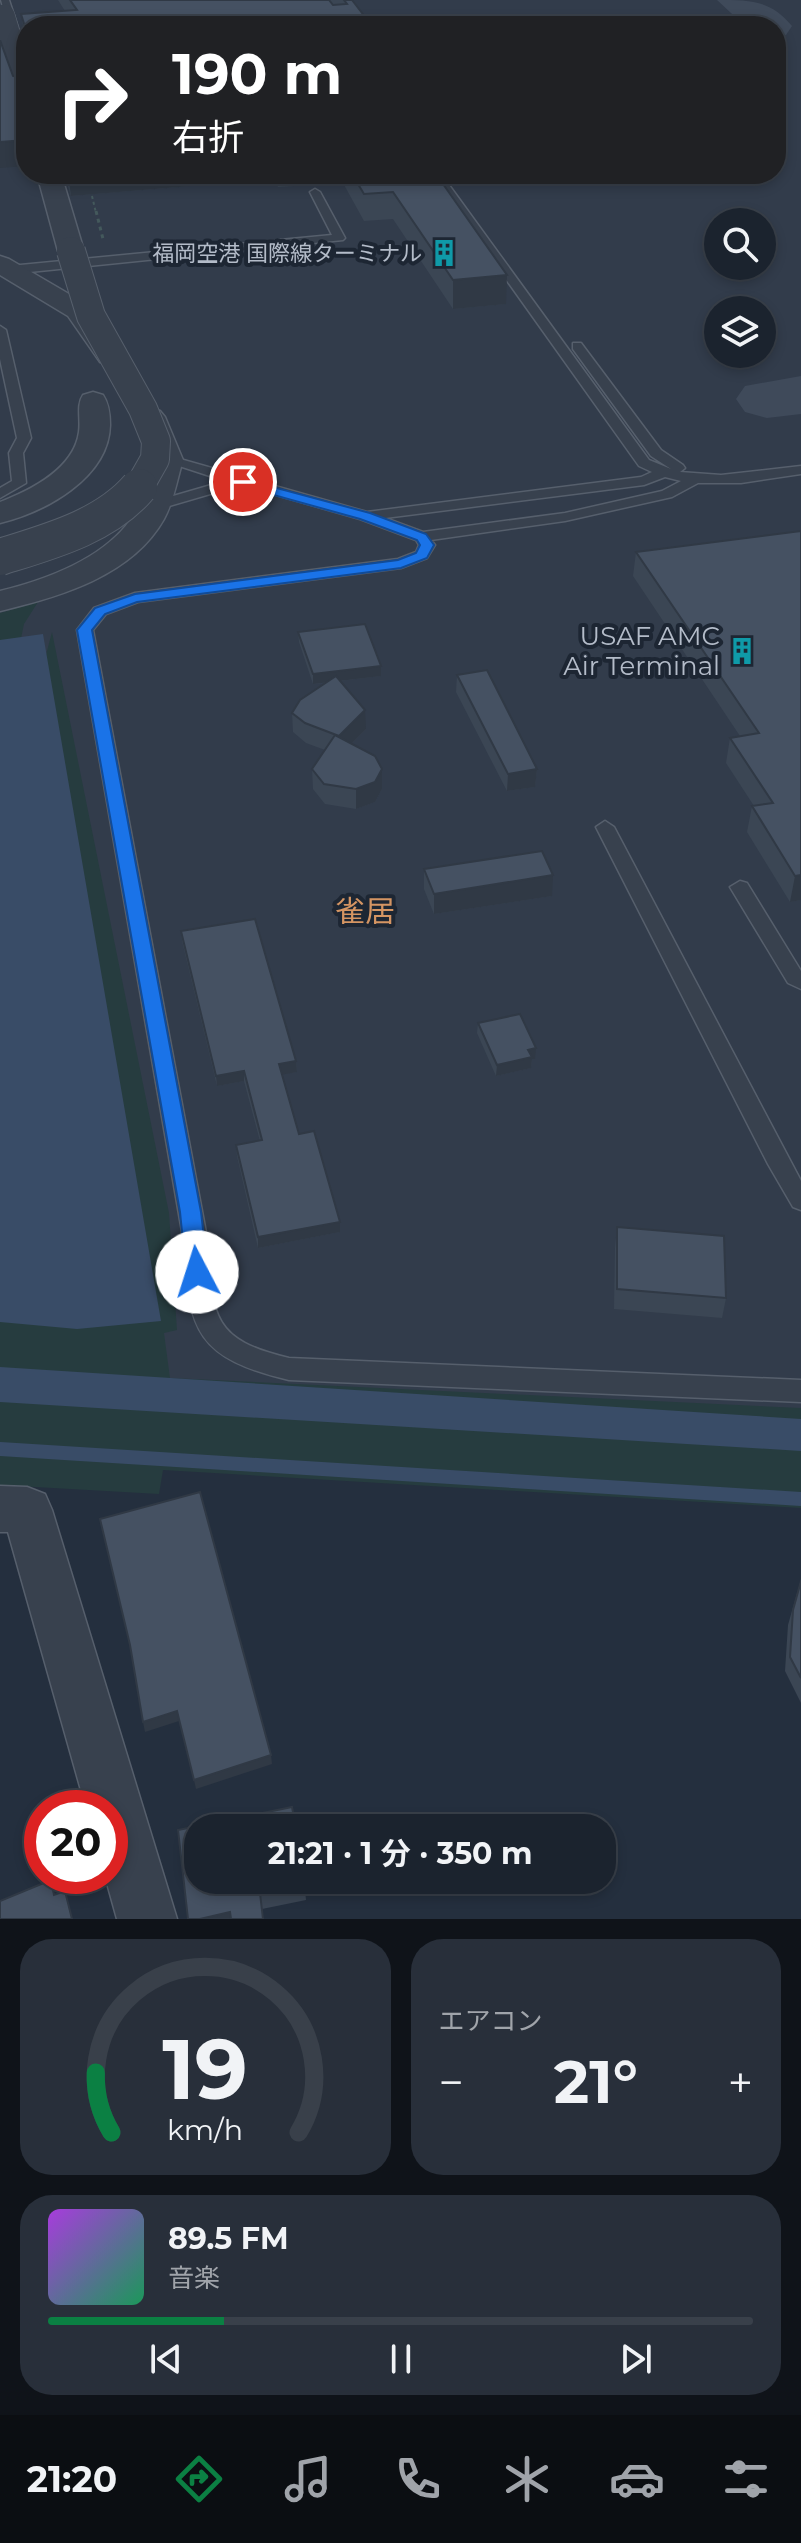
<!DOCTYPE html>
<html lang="ja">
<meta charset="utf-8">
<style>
body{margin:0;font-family:Montserrat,"Noto Sans JP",sans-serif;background:#282f3a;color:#f1f3f6;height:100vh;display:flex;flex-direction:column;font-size:30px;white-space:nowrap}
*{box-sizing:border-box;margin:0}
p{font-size:26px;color:#a0a4aa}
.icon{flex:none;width:44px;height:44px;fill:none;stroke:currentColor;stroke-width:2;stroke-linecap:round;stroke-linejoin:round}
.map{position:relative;height:1919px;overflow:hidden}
.side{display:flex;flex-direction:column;gap:20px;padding:20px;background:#0f1319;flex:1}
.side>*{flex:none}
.top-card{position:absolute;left:16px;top:16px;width:770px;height:168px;border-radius:32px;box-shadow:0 4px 12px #0003,0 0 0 2px #39404a;background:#202124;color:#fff;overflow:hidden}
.tools{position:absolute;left:704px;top:208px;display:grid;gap:16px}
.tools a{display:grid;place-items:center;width:72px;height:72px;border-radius:50%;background:#1b232e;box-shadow:0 4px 12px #0003,0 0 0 2px #39404a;font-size:40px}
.speed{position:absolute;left:24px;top:1790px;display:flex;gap:16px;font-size:40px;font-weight:700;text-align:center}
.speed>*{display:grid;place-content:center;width:104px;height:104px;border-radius:50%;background:#1b232e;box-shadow:0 4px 12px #0003,0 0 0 2px #39404a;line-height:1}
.speed .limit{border:12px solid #d22;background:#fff;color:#111}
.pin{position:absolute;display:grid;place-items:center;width:68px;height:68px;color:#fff;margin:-34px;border:4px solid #fff;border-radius:50%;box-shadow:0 2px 8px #0007}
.me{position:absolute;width:88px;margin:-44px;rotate:355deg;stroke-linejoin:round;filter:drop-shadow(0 0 6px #0008)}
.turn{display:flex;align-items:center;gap:28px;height:168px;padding:0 24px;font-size:36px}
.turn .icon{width:104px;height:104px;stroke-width:2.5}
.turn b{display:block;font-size:56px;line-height:68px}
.big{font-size:60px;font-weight:700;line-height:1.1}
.side .widget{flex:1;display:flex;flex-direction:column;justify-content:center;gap:12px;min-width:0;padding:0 28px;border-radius:32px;background:#282f3a}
.side .dial{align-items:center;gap:0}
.dial svg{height:208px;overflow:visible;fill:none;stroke:#39404a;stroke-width:7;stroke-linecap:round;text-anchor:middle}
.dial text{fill:#f1f3f6;stroke:none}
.song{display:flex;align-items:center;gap:24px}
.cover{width:96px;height:96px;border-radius:12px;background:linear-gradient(135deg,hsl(280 70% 55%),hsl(150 70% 35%))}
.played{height:8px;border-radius:4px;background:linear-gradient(90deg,#0b8043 25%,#39404a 25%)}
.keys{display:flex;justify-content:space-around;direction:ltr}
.heat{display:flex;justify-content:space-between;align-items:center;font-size:44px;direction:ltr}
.side .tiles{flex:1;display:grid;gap:20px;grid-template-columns:1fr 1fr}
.widget:last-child{grid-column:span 2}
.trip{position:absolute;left:184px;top:1814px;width:432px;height:80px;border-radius:32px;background:#1b232e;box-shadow:0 4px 12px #0003,0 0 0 2px #39404a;font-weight:700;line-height:80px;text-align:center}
.dock{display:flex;height:128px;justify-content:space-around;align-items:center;background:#0b0e12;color:#a0a4aa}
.dock .icon{width:56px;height:56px}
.dock .active{color:#0b8043}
.dock b{font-size:36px;color:#f1f3f6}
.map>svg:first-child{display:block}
.airport{fill:#323c4b;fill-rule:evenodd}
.green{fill:#263c3f}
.water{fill:#394c67}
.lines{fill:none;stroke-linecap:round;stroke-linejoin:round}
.stream{stroke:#394c67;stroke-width:14}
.taxiway{fill:#3f4a5a;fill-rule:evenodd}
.service-casing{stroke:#565f6c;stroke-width:3}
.minor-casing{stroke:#565f6c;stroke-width:3}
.tertiary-casing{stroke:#565f6c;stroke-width:3}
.path-far1{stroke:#44595c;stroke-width:2;stroke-dasharray:3 3;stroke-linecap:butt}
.path{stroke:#44595c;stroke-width:3;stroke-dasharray:4 4;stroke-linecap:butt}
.service{fill:#38414e;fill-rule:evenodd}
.minor{fill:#38414e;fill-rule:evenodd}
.tertiary{fill:#38414e;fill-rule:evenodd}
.tertiary-bridge-far2-casing{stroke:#565f6c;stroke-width:22;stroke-linecap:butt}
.tertiary-bridge-far1-casing{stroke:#565f6c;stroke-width:30;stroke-linecap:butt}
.tertiary-bridge-casing{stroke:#565f6c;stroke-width:38;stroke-linecap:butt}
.tertiary-bridge-far2{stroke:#38414e;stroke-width:21}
.tertiary-bridge-far1{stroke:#38414e;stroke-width:28}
.tertiary-bridge{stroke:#38414e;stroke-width:36}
.wall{fill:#3b4654}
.shaded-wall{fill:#303945}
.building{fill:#455162;stroke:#303945;stroke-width:2}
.route{fill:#1a73e8;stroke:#114b97;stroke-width:2}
.labels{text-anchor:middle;stroke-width:8;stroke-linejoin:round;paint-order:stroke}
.far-poi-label{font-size:22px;fill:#b4bcc9;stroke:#1d2633;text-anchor:end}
.poi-label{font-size:26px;fill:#b4bcc9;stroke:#1d2633;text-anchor:end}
.quarter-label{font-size:30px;fill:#d59563;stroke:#1d2633}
</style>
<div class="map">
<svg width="801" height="1919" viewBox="0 0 801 1919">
<rect width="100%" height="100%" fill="#242f3e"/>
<path class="airport" d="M0,0H801V1439L0,1392ZM26,26H776V174H26ZM718,222H762V266H718ZM718,310H762V354H718Z"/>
<path class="green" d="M38,602L24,624L3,725L23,742L52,632L169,1213L177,1330L164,1333L170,1378L801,1408V1508L163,1470L159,1494L0,1485V613Z"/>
<path class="water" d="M43,634L161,1321L77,1329L0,1322V640Z
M0,1367L801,1419V1451L0,1402Z"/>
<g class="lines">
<path class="stream" d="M0,1449L801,1499"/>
<path class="taxiway" d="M717,0C750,0 771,0 792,26L786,35L776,37V26H745Z
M801,376V414L767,418L745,412L736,399L745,386Z"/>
<g class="service-casing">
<path id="service" d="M1,0H9L24,46L0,55V49L14,45Z
M431,174H441L649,460L671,469L651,456L573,349V343H581L661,450L683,465L685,468L680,472L721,475L801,466V474L741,483H698L672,497L565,521L431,540L435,545L427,558L401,568L138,602L106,614L93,630L208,1243C212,1316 212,1340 289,1358L801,1380V1402L289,1380C198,1358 188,1333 184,1243L77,630L94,608L135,593L398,559L416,552L419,545L416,540L360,519L241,485L159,509H149V503L225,481L161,460L173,457L367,512L641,477L652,472L639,466ZM665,477L681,481L662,491L565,513L423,532L385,518L644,485Z
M315,189L320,192L345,238L343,240L10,274L4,270L10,266L332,235L310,192Z
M0,326L6,330L31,438L23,453L26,483L0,498V488L12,481L9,453L17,438L0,359Z
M605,821L614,827L801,1181V1210L793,1207L768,1164L596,827Z
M740,881L747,883L801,971V989L788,983L730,887Z"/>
</g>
<g class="minor-casing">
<path id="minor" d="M0,1486L27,1487L45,1494L52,1510L177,1919H117L105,1876H110V1808H86L8,1532H0Z"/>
</g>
<g class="tertiary-casing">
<path id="tertiary" d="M37,174H61L84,251L80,256H62L58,251Z
M0,256L9,259L86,304L96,312L124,356L120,362L110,364L100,362L68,316L0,275Z
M93,392L103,395C109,404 110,414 110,425C109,478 45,512 0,523V502C31,490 74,469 79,432C81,420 76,405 83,395Z
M150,408L160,411L165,417L183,460C177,479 174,501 164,519C132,576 59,597 0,611V591C45,580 103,559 131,519C143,502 145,479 153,460L135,417L140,411Z"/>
</g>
<path class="path-far1" d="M92,196L96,213"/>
<path class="path" d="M96,211L103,239"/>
<use href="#service" class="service"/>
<use href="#minor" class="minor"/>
<use href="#tertiary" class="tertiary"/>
<g class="tertiary-bridge-far2-casing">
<path id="tertiary-bridge-far2" d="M4,15L26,91"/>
</g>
<g class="tertiary-bridge-far1-casing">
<path id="tertiary-bridge-far1" d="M71,251L91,316L143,409L156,441L155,459L138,489"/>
</g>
<g class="tertiary-bridge-casing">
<path id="tertiary-bridge" d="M0,557C48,542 105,527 139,487"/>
</g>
<use href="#tertiary-bridge-far2" class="tertiary-bridge-far2"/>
<use href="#tertiary-bridge-far1" class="tertiary-bridge-far1"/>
<use href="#tertiary-bridge" class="tertiary-bridge"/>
</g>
<path class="wall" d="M58,0H344L372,26H26V43L21,14L65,11Z
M64,174H436L506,304L453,309L393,219L364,221L343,183L278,187L274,179L71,196Z
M801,531V900L790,902L747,832L752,806H754L726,763L730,738L740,736L633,576L636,552Z
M298,632L381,666V676L340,681L366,729L351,744L382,769V789L375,802L356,809L325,804L313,789L312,769L325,750L306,743L293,732L292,713L326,683L313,684L299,642Z
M457,675L537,769L535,787L507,791L456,692Z
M424,869L552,896L434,914L424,889Z
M181,931L296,1061L297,1072L282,1074L299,1134L340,1222V1232L258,1248L237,1156L236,1145L260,1141L244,1081L217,1086L182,941Z
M478,1023L535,1059H532L531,1068L496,1076L477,1033Z
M617,1227L726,1298L722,1318L614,1309L615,1248Z
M801,1579V1703L785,1671L788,1625Z
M178,1830L304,1880L306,1900L262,1909Z"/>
<path class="shaded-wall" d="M26,140V166L0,168V142Z
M68,174H273L274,179L71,196Z
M507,275L506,304L453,309V280Z
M381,666V676L313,684V674Z
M365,710L366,729L339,756V736Z
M382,769V789L375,802L356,809V789Z
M537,769L535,787L507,791L508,774Z
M553,875L552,896L434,914V894Z
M801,875V900L790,902L795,876Z
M536,1048L535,1059H532L531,1068L496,1076L497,1065L528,1050Z
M296,1061L297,1072L280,1075L279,1064Z
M244,1071V1081L217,1086L216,1076Z
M340,1222V1232L258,1248V1237Z
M177,1711L179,1721L145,1732L143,1722Z
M271,1755L272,1764L196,1789L194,1780Z
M230,1912L231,1919H200Z"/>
<path class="building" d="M70,0H329L333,5L347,4L344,0H352L372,26H26V30L21,14L77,10Z
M0,40L13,76L26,79V140L0,142Z
M352,174H436L507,275L453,280L393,192L364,194Z
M801,531V875L795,876L752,806L773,803L730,738L759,733L636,552Z
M365,624L381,666L313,674L298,632Z
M487,670L537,769L508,774L457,675Z
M336,676L365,710L339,736L305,723L292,713L300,700Z
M335,735L375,756L382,769L375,782L356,789L324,784L312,769Z
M542,851L553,875L434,894L424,869Z
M255,919L296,1061L279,1064L299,1134L314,1131L340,1222L258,1237L236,1145L262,1140L244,1071L216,1076L181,931Z
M520,1014L536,1048L528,1050L532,1057L497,1065L478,1023Z
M617,1227L724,1236L726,1298L617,1289Z
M200,1492L271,1755L194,1780L177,1711L143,1722L130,1645L100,1519Z
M801,1581V1678L790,1657L793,1610Z
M292,1807L296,1828H198V1880H304V1884L260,1893L263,1919H231L230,1912L200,1919H188L178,1830Z
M51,1880L54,1895L65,1891L72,1919H0V1901Z"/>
<path class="route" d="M243,479L370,513L426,534L434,545L427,558L401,568L137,602L105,614L92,630L201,1212L208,1272L205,1278L197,1280L190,1278L186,1272L180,1212L77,630L95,608L135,594L398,560L416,553L420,545L417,540L360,519L238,485V480Z"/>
<defs>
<g id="building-bare" transform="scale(2.16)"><path d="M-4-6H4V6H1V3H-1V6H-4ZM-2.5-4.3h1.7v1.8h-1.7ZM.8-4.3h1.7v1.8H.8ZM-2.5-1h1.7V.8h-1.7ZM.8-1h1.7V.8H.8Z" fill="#0f9aa8" stroke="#1d2633" stroke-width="2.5" paint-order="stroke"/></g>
</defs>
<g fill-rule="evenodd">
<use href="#building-bare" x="444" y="253"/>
<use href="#building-bare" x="742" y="651"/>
</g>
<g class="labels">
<g class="far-poi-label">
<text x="422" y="261">福岡空港 国際線ターミナル</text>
</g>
<g class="poi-label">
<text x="720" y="645">USAF AMC<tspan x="720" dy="30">Air Terminal</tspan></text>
</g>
<g class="quarter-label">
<text x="365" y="922">雀居</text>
</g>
</g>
</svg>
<div class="tools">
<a><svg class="icon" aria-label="search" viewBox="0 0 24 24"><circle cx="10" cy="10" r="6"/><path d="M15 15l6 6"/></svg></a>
<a><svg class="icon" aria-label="layers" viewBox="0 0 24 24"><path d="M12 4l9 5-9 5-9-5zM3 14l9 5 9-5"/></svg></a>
</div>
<div class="speed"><div class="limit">20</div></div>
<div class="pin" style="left:243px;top:482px;background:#d93025"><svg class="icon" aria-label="arrive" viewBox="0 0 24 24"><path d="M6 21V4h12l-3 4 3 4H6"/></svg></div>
<svg class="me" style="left:197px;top:1272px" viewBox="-20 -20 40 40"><circle r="19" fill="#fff"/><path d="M0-13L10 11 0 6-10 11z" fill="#1a73e8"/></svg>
<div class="trip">21:21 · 1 分 · 350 m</div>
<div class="top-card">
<div class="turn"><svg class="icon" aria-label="right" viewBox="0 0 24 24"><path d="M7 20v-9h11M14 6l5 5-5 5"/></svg><div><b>190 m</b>右折</div></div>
</div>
</div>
<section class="side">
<div class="tiles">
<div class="widget dial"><svg viewBox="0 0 100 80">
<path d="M14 69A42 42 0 1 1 86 69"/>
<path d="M14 69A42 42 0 0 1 8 46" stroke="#0b8043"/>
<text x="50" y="56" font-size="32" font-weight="700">19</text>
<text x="50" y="72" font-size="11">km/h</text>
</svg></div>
<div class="widget"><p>エアコン</p>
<div class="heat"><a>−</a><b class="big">21°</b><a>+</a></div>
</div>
<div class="widget">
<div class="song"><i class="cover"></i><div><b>89.5 FM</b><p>音楽</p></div></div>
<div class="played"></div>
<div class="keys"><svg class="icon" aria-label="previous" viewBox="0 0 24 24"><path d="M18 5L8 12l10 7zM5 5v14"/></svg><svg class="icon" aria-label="pause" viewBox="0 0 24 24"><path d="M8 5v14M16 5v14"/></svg><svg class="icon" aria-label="next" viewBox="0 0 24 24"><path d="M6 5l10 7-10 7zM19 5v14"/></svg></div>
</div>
</div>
</section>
<nav class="dock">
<b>21:20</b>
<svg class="icon active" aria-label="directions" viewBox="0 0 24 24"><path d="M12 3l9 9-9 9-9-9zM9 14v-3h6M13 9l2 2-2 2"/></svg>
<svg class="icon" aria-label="music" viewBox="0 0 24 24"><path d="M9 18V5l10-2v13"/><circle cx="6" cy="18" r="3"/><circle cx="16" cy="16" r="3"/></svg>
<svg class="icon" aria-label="phone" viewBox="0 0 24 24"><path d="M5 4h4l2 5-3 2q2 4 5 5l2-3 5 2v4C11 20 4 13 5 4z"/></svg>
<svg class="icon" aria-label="climate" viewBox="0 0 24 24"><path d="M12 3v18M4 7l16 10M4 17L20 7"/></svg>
<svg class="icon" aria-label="car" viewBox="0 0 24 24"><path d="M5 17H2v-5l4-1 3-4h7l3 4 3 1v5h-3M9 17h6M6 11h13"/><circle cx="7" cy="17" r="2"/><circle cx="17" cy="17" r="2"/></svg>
<svg class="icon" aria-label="filters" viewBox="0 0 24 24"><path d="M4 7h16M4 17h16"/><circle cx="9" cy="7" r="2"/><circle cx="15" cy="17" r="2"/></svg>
</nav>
